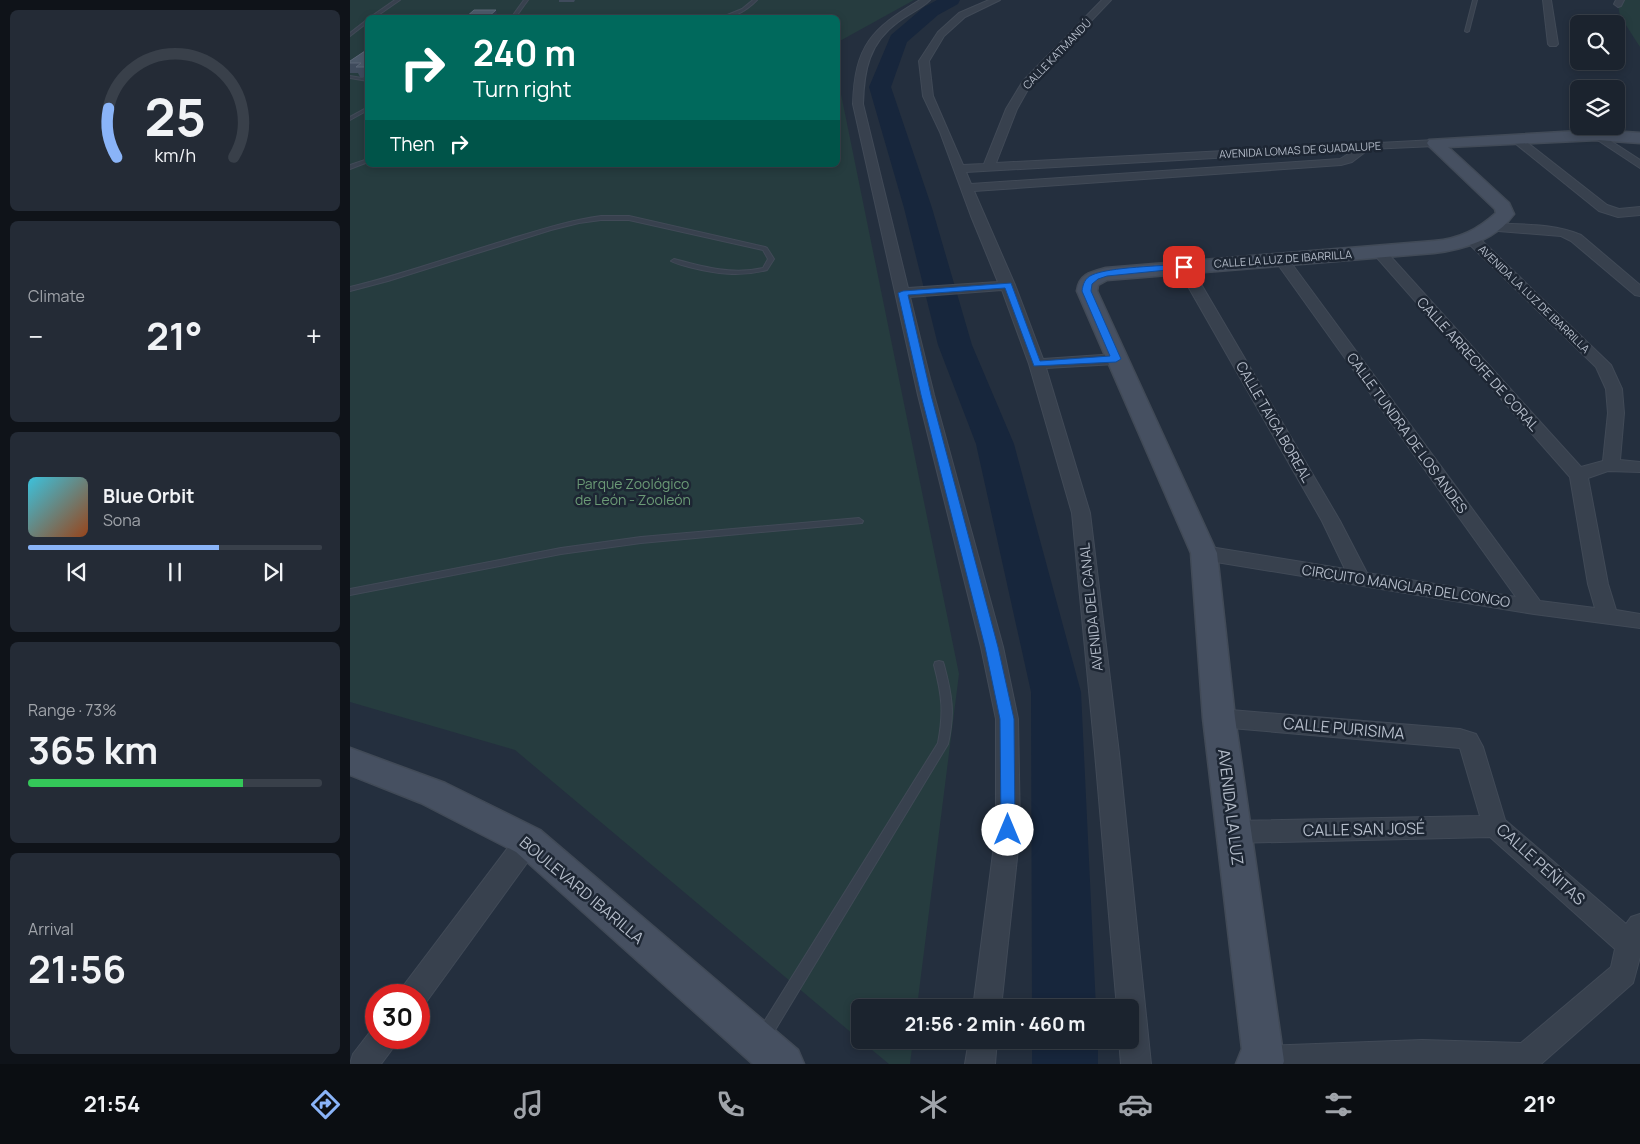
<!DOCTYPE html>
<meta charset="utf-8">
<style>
body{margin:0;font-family:Manrope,sans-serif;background:#242b36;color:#f1f3f6;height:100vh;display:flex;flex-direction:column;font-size:19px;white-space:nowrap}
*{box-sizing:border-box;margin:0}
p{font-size:16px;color:#a0a4aa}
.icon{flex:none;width:28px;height:28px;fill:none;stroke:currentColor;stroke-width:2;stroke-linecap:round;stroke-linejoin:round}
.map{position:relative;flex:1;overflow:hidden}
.side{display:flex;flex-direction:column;gap:10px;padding:10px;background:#0f1319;width:350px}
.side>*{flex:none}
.guide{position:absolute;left:15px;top:15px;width:475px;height:152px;border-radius:8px;box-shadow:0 2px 8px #0003,0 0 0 1px #39404a;background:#00695c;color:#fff;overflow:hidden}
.buttons{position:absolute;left:1220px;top:15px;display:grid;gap:10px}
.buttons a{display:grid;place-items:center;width:55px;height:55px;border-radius:8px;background:#1b232e;box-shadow:0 2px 8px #0003,0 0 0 1px #39404a;font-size:25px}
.speed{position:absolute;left:15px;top:984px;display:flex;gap:10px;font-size:25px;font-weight:700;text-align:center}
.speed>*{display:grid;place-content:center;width:65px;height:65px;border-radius:50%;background:#1b232e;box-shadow:0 2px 8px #0003,0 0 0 1px #39404a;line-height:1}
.speed .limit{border:8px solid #d22;background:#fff;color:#111}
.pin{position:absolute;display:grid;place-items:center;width:42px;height:42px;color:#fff;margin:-21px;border-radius:10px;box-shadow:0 2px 8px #0006}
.me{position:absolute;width:55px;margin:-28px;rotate:0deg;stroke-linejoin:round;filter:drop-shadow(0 0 4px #0008)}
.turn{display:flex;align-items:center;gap:18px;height:105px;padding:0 25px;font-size:22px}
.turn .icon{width:65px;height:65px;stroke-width:2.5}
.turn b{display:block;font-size:35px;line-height:42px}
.then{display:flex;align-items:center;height:48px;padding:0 25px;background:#0003;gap:10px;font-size:19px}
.big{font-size:38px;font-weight:700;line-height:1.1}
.side .tile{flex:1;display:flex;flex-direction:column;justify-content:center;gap:8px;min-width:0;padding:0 18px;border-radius:8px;background:#242b36}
.side .dial{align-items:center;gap:0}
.dial svg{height:130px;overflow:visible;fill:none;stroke:#39404a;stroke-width:7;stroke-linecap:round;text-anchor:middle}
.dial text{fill:#f1f3f6;stroke:none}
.song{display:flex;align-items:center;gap:15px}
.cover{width:60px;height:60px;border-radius:8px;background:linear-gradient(135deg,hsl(190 70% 55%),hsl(20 70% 35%))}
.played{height:5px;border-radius:2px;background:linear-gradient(90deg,#8ab4f8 65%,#39404a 65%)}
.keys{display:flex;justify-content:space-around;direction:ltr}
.heat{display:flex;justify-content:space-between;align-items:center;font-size:28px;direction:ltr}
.charge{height:8px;border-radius:4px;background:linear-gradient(90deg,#34c759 73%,#39404a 0)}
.trip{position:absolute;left:501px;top:999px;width:288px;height:50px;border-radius:8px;background:#1b232e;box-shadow:0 2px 8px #0003,0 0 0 1px #39404a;font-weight:700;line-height:50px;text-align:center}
.tab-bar{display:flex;height:80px;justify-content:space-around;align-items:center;background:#0b0e12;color:#a0a4aa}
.tab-bar .icon{width:35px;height:35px}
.tab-bar .selected{color:#8ab4f8}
.tab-bar b{font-size:22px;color:#f1f3f6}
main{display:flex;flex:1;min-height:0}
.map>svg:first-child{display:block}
.green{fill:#263c3f;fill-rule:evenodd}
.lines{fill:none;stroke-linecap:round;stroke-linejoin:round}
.river{fill:#17263c;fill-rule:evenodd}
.lane-casing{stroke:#414a57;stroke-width:2}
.street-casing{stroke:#414a57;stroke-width:2}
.secondary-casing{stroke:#414a57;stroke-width:3}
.lane{fill:#38414e;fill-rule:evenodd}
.street{fill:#38414e;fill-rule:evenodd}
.secondary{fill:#465061;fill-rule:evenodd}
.wall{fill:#3f4b5c}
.shaded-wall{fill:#2f3b4b}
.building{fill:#4b5868;stroke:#5c6777}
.route{fill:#1a73e8;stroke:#114b97}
.labels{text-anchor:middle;stroke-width:5;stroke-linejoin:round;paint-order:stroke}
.far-street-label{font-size:11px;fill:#b4bcc9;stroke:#1d2633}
.street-label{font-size:14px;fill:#b4bcc9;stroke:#1d2633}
.park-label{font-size:14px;fill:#6b9a76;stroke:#1d2633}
.near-street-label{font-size:16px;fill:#b4bcc9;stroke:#1d2633}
</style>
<main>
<section class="side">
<div class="tile dial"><svg viewBox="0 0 100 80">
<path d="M14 69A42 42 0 1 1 86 69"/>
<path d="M14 69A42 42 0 0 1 9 39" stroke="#8ab4f8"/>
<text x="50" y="56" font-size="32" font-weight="700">25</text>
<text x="50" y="72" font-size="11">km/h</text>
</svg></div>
<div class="tile"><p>Climate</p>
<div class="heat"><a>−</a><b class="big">21°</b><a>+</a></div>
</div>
<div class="tile">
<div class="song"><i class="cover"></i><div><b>Blue Orbit</b><p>Sona</p></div></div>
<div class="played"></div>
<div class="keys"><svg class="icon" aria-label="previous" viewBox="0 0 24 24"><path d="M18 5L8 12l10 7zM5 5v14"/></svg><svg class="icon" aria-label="pause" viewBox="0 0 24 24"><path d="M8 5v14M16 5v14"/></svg><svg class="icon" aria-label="next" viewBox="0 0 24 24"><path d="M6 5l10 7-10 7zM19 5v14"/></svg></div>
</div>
<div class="tile"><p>Range · 73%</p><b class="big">365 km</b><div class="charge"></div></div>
<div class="tile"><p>Arrival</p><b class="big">21:56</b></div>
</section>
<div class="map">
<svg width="1290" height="1064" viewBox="0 0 1290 1064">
<rect width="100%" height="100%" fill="#242f3e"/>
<path class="green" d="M0,0H564L488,42L491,94L609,674L567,1007L510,1008V1040L165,750L0,702ZM18,18H488V165H18Z
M1267,0H1290V47L1270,16Z
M510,1040H563L560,1064H539Z"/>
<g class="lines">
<path class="river" d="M587,0H610L608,4L588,15L557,42L541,87L582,208L622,345L664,444L731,692L746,1008H682L681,692L626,444L588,345L554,208L519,87L541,35L574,7Z
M682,1040H748V1064H682Z"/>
<g class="lane-casing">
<path id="lane" d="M45,0H50L24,18H19Z
M174,0H178L165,18H161Z
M403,0H407C397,10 385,18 370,18L392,9Z
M1123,0H1127L1119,31L1117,32L1115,31Z
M18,19V22L0,36V33Z
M0,76L18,79V81L0,78Z
M18,107V110L0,120V117Z
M18,159V162L0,169V165Z
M251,216H279L415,247L417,248L424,259L417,270C390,277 366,274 339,267C333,265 326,264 321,261L324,259C354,267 382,275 413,268L418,259L413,250L279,220H251L229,223L201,230L38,281L0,291V287C50,275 98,258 147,243C181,233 215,221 251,216Z
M509,518L513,521L512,523L291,543L211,554L0,595V589L211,548L291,537Z
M589,661L593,662L594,665C602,695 605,713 598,744L419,1040L414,1042L409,1040L407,1035L409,1030L588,743C594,712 592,695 584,665L585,662Z"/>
</g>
<g class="street-casing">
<path id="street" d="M570,0H580C571,9 558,14 548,22C519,43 514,70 513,104L558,288L648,282L621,216L590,132L573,96L569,61L588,32L609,13L639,0H650L615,17L594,36L579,61L583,96L613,165L634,164L656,109L673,81L752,0H761L681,84L667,109L646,163L1085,140L1091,143L1085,146L1019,149L1002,162L991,165L624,191L665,285L693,359L766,354L771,356L774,359L771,362L766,364L696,368L740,513L769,753L801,1064H771L769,1040H780V1008H767L745,753L722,513L679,364L652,290L560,297L584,395L653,647L668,719L670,830L651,1008H623L646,830V719L631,647L568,395L503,104C505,46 521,29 570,0ZM1005,150L990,159L621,184L616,172Z
M1193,0H1201L1208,44L1206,46H1200L1198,44Z
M1266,0H1274L1271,6L1268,7L1264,4Z
M1247,132L1290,160V168L1243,137L1242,135Z
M1165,135L1169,136L1257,205L1269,209L1290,207V215L1268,217L1249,211L1161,140L1159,138Z
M1141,223C1171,225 1203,223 1231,235L1290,285V296L1285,295L1221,241L1211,236L1136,230L1135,227Z
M1123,236L1128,237L1261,365L1272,389L1274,413L1270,460L1290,462V472L1258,471L1238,478L1258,584L1266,610L1290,614V628L1184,614L854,560L847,558L844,553L847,548L854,546L995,569L972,521L827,267L834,263L841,267L990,521L1017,573L1166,597L924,259L931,255L936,256L1190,601L1245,608L1238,584L1220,477L1021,251L1023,248H1033L1231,467L1253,461L1258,413L1256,389L1246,367L1118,243L1116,240L1118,237Z
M869,709L1110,729L1126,734L1133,747L1155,820L1276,924L1281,917L1290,914V957L1283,983L1191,1064H901L899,1061L904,1051L914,1046L1072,1040L1171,1043L1261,967L1265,949L1140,837L883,843L874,840L871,832L874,824L883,821L1130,816L1110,748L869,727L861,724L858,718L861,712Z
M178,830L187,833L190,841L187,849L74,1005L69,1007V995H50L54,985L169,833Z
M26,1026V1038H47L43,1048L31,1064H0L3,1054L23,1028Z
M619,1040H647L645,1064H615Z"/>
</g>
<g class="secondary-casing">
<path id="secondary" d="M1247,130L1290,133V143L1247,140L1098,147L1159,203L1164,214C1146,240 1114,249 1084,253L757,280L748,285L747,291L867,553L885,718L934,1061L933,1064H886L892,1049L853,718L841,553L727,291C729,274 741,272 756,268L1084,241C1109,239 1127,230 1146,213L1145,209L1079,146L1077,143L1079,140Z
M0,748L95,783L190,830L448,1050L454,1064H403L166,852L71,803L0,775Z"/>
</g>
<use href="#lane" class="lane"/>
<use href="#street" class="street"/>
<use href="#secondary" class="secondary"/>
</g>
<path class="wall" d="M209,0H225L224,2H209Z
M18,49V77H10L8,73H0V61Z"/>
<path class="shaded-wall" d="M146,10L148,18H137Z"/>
<path class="building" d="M124,10H146L137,18H115Z
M18,49V66L16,67H6L11,63H0V61Z"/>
<path class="route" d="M834,264L837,265V268L757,276L748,279L742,284L741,291L771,359L766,362L684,366L655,288L558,295L581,395L648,647L664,719L665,830L663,835L658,836L653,835L651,830L650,719L635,647L571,395L548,293L553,291L661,283L690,361L760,356L732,291C733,284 735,278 742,275C759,267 813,266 834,264Z"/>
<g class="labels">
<g class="far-street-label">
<text transform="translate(707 54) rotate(-46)" y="4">CALLE KATMANDÚ</text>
<text transform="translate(950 150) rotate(-3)" y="4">AVENIDA LOMAS DE GUADALUPE</text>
<text transform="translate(933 259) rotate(-4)" y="4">CALLE LA LUZ DE IBARRILLA</text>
<text transform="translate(1184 299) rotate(44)" y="4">AVENIDA LA LUZ DE IBARRILLA</text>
</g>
<g class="street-label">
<text transform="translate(1128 364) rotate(48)" y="5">CALLE ARRECIFE DE CORAL</text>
<text transform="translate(924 422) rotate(60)" y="5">CALLE TAIGA BOREAL</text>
<text transform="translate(1057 433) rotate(54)" y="5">CALLE TUNDRA DE LOS ANDES</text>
<text transform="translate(1056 586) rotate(9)" y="5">CIRCUITO MANGLAR DEL CONGO</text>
<text transform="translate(741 607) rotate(-96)" y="5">AVENIDA DEL CANAL</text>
</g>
<g class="park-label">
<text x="283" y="489">Parque Zoológico<tspan x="283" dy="16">de León - Zooleón</tspan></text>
</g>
<g class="near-street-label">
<text transform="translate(994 728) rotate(5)" y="6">CALLE PURISIMA</text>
<text transform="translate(881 807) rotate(83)" y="6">AVENIDA LA LUZ</text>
<text transform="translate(1014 829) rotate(-1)" y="6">CALLE SAN JOSÉ</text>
<text transform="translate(1191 864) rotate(42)" y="6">CALLE PEÑITAS</text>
<text transform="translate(232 890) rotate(40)" y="6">BOULEVARD IBARILLA</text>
</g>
</g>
</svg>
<div class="buttons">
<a><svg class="icon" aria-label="search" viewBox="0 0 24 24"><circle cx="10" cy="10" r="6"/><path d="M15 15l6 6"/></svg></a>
<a><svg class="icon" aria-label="layers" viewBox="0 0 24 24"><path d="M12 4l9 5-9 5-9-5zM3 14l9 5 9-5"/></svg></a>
</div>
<div class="speed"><div class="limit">30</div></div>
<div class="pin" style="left:834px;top:267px;background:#d93025"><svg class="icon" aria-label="arrive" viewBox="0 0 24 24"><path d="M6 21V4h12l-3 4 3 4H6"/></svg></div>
<svg class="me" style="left:658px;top:830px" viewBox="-20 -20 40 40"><circle r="19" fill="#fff"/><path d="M0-13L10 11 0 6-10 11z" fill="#1a73e8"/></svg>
<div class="trip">21:56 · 2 min · 460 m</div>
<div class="guide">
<div class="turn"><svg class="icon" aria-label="right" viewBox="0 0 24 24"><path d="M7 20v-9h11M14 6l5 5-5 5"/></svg><div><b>240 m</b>Turn right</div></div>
<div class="then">Then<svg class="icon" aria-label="right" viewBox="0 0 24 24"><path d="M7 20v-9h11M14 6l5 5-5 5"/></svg></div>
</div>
</div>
</main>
<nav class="tab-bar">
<b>21:54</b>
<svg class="icon selected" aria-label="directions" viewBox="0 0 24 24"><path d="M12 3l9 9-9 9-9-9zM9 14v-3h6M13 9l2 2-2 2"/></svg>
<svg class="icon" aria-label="music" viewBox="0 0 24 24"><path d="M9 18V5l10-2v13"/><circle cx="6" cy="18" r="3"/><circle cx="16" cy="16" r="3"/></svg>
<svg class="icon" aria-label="phone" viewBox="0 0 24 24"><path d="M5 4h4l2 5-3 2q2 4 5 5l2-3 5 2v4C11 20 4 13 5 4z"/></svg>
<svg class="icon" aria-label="climate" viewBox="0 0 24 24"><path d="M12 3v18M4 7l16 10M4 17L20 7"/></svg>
<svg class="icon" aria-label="car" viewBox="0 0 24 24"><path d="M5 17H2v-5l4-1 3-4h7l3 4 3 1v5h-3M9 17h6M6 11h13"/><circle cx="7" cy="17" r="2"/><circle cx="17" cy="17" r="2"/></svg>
<svg class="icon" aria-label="filters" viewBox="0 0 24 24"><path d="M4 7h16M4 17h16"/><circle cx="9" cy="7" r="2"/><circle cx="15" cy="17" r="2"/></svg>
<b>21°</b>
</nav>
